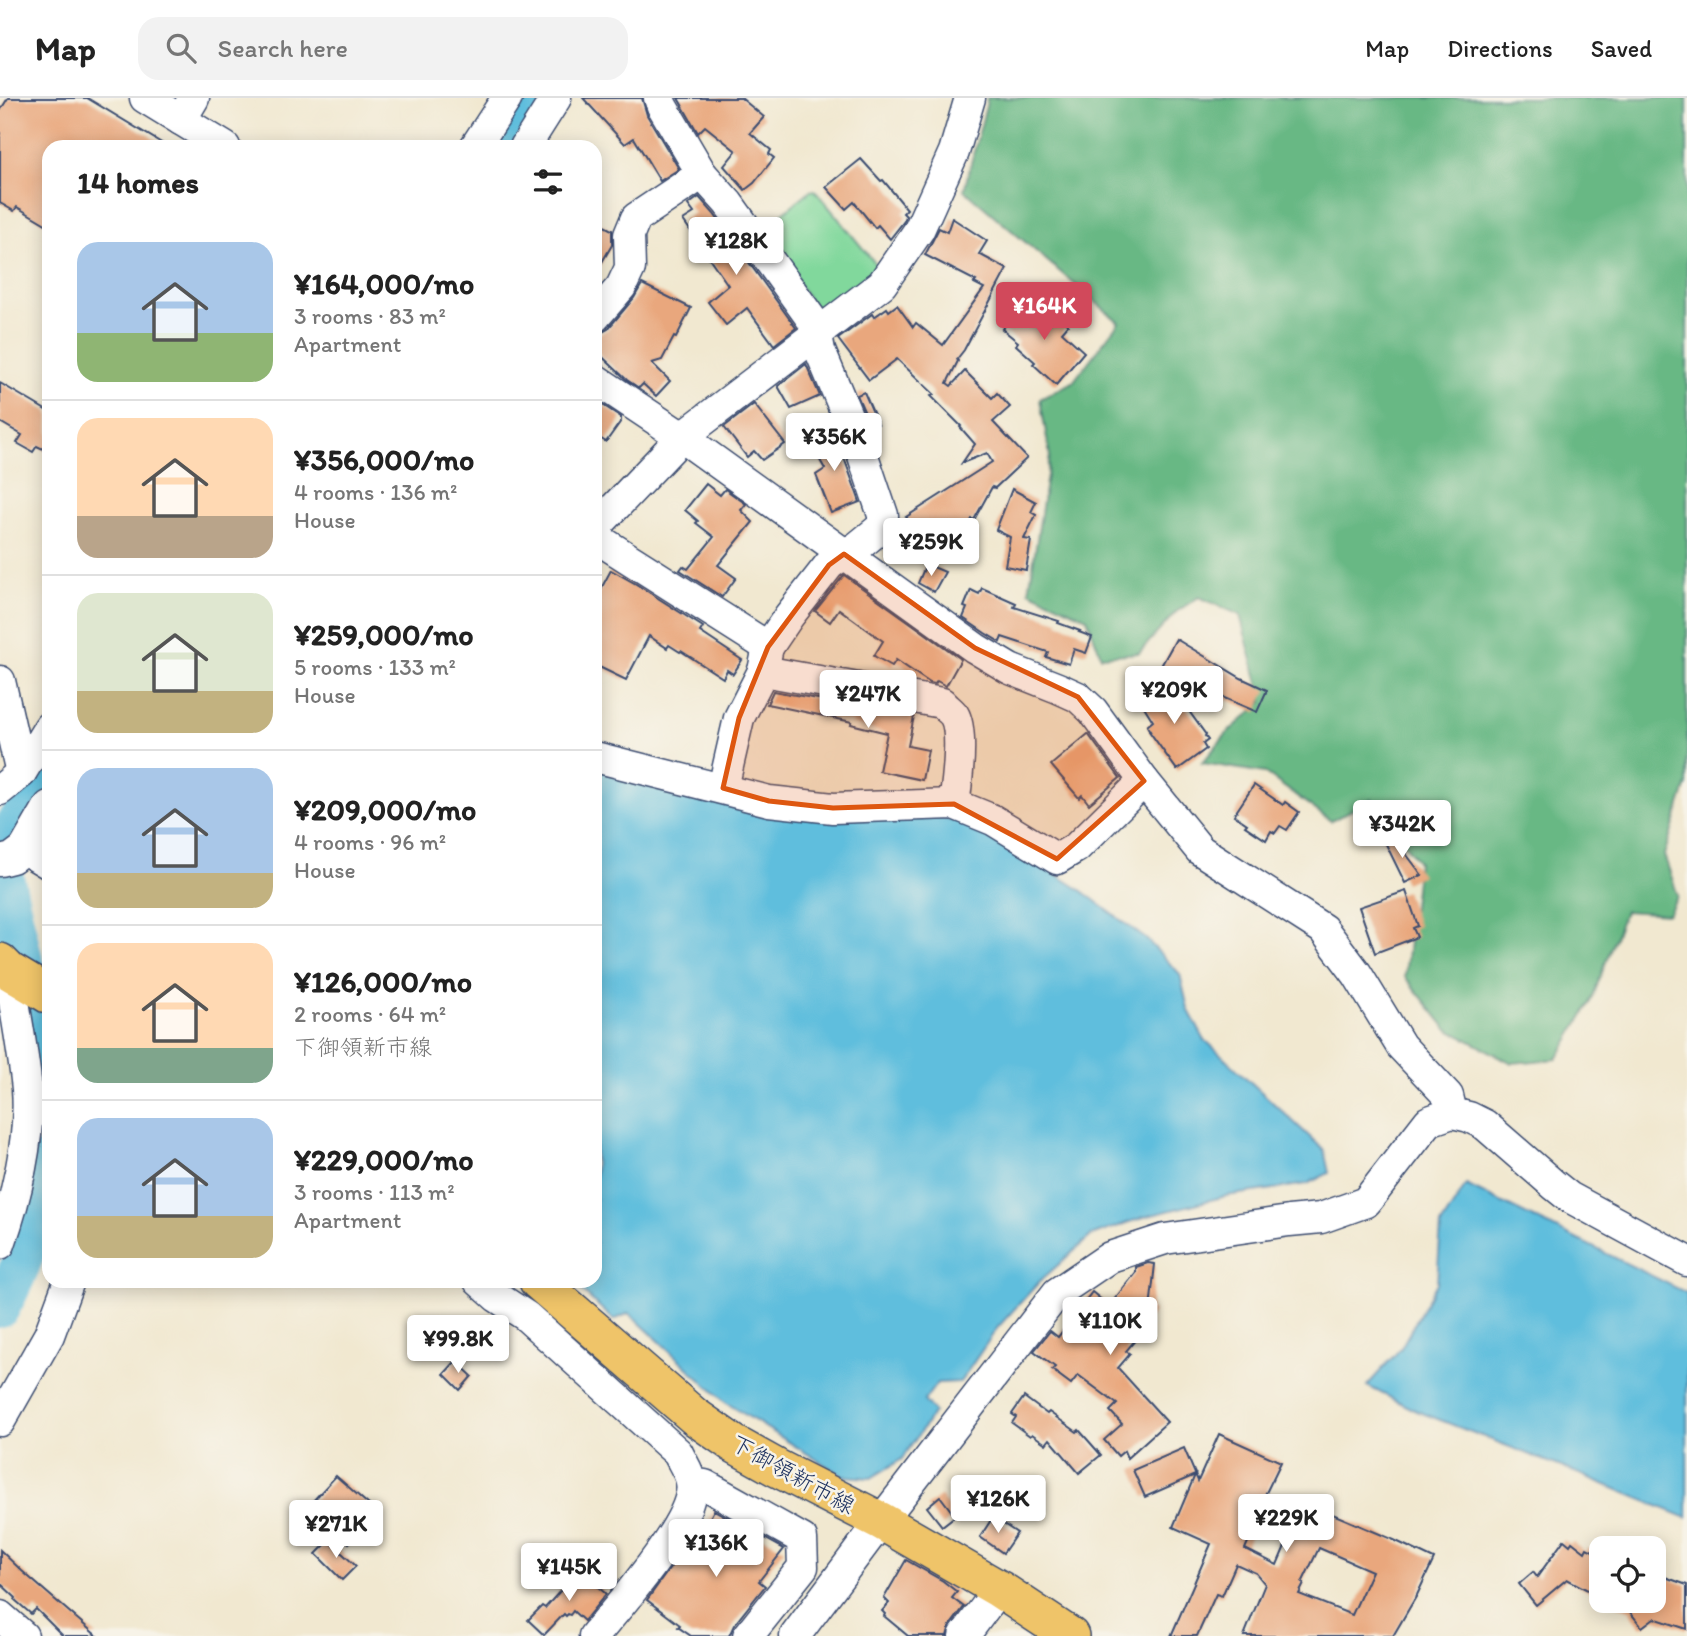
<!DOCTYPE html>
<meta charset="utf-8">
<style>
body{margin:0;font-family:Itim,"Klee One",sans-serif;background:#f2f2f2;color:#222;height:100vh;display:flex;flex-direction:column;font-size:26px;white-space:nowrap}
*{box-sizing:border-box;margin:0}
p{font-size:23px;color:#767676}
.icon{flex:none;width:38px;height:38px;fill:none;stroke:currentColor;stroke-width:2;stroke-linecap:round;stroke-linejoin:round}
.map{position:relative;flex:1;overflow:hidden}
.side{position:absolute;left:42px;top:42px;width:560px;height:1148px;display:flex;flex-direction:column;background:#fff;border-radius:21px;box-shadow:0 4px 18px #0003}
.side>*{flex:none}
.controls{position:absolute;left:1589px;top:1438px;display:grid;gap:14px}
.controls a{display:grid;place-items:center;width:77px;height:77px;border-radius:14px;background:#fff;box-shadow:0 4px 18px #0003;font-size:35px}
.price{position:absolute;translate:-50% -60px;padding:0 16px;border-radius:7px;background:#fff;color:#222;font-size:23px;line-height:46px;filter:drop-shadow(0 2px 4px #0008)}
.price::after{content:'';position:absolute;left:50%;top:42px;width:21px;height:16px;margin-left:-10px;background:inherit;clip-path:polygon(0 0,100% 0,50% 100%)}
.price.on{background:#d1495b;color:#fff}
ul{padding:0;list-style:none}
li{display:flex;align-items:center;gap:21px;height:175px;padding:0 35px}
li+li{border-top:2px solid #e0e0e0}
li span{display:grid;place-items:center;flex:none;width:196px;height:140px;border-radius:21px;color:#555}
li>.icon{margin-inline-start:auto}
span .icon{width:84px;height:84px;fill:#fffc;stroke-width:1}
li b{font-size:30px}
h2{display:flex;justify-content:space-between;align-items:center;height:84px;padding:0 35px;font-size:30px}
header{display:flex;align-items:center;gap:42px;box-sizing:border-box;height:98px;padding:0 35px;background:#fff;border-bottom:2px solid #e0e0e0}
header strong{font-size:33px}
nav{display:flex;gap:38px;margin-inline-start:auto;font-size:24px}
.search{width:490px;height:63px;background:#f2f2f2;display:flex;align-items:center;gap:18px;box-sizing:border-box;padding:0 24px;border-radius:21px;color:#767676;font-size:26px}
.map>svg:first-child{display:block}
.green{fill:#81d89c;stroke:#4e847d;stroke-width:2}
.forest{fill:#68b884;stroke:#427471;stroke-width:2}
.water{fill:#5fbedd;stroke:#3d769e;stroke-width:2}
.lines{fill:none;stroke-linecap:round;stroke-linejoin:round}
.river{stroke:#5fbedd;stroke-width:40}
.building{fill:#e9a77d;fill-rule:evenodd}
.minor-casing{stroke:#3b4b6f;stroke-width:33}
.major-casing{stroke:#3b4b6f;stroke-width:40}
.minor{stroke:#fff;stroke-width:30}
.major{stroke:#efc469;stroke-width:37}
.marked{fill:#de5710;fill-opacity:0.2;stroke:#de5710;stroke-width:5;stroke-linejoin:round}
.labels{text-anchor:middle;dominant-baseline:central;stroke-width:5;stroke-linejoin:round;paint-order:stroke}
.street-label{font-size:23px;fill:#1b2f5e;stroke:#f7f3e8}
</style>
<header>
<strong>Map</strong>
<div class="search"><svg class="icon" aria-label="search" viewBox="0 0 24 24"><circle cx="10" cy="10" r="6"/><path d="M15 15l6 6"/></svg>Search here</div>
<nav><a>Map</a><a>Directions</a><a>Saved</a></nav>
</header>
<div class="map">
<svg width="1687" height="1538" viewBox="0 0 1687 1538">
<rect width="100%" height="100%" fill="#f7f3e8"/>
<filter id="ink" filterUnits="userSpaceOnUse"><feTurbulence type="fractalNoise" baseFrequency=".0143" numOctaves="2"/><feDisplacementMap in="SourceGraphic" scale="14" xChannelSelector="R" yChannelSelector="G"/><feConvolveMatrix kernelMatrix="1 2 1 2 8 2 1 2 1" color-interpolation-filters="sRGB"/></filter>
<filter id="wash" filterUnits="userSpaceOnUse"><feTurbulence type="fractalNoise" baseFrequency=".00686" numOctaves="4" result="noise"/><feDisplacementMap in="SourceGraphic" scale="28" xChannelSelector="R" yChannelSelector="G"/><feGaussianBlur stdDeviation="1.57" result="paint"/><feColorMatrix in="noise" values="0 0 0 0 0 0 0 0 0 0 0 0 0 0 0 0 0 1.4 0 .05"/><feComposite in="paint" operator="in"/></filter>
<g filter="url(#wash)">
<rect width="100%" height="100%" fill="#f1e8d0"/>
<path class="green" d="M 815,92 L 879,170 L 829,211 L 814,209 L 762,132 L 810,93 Z"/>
<path class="forest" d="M 987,0 L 1687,0 L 1687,686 L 1664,757 L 1678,798 L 1668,816 L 1625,813 L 1590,906 L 1557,961 L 1512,965 L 1447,931 L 1405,879 L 1418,764 L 1372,701 L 1331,723 L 1265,675 L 1202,665 L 1228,634 L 1263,604 L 1240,517 L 1199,499 L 1176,514 L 1139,555 L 1101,558 L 1087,520 L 1029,493 L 1050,358 L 1040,301 L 1073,284 L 1119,224 L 964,92 L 986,8 Z"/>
<g class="water">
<path d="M 595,668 L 934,718 L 977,726 L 1082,793 L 1146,841 L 1180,876 L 1188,911 L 1204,941 L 1324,1052 L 1329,1075 L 1307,1086 L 1226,1098 L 1144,1119 L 1091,1138 L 1040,1183 L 998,1229 L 960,1284 L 937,1285 L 924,1303 L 934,1314 L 902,1361 L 871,1380 L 843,1378 L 725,1304 L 629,1215 L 614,1222 L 571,1183 L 595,1183 Z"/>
<path d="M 1466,1087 L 1687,1195 L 1687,1420 L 1577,1375 L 1417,1313 L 1367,1288 L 1401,1250 L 1437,1185 L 1441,1127 Z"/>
</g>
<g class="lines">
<g class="river">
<path d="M 505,49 L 535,0"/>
<path d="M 0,750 L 49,672"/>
<path d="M 0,761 L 49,975"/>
<path d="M 0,1210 C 25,1164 42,1114 49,1061"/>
</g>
</g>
<g id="blocks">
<g class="building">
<path d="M 8,0 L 87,0 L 168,49 L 49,49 L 49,128 L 17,109 L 14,113 L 0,105 L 0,13 Z"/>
<path d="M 583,0 L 642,0 L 647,17 L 679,71 L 660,83 L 634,40 L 625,46 Z"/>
<path d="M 678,0 L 741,0 L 764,19 L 750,35 L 771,52 L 769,56 L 774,60 L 754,85 L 745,92 L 724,68 L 736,53 L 705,28 L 698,35 Z"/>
<path d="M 861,61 L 881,83 L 883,82 L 907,111 L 903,115 L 906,118 L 904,123 L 890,141 L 878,127 L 875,130 L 854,104 L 846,111 L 826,89 Z"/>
<path d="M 699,99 L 714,116 L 796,230 L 774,247 L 747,210 L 726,227 L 708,204 L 728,187 L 683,122 L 694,115 L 688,107 Z"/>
<path d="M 952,120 L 987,143 L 979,156 L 1007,171 L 964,252 L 957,261 L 958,263 L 947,285 L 951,288 L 965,273 L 992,300 L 997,295 L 1010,309 L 993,324 L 1027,360 L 995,390 L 992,389 L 974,422 L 972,421 L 953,460 L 928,456 L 931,450 L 906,419 L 992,364 L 987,355 L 962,365 L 975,346 L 960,329 L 961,328 L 931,298 L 934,296 L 897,261 L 869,282 L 838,241 L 872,216 L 874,219 L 887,210 L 889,213 L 897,207 L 913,229 L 916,225 L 943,247 L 984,190 L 974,185 L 976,183 L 925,157 L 939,130 L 947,134 Z"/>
<path d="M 595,123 L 612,132 L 612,147 L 595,176 Z"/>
<path d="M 642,186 L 691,210 L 676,240 L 674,239 L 662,262 L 652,265 L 670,283 L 656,298 L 643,286 L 639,290 L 627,282 L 595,252 L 595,238 L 608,231 L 612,226 L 634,200 Z"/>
<path d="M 1023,207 L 1037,219 L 1046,208 L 1068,227 L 1062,234 L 1084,254 L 1056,287 L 1033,266 L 1035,264 L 1016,247 L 1018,244 L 1002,231 Z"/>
<path d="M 806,266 L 820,298 L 791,311 L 778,288 Z"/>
<path d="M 0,285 L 49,314 L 49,354 L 37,348 L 33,354 L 17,345 L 22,337 L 0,324 Z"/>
<path d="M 864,294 L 878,326 L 871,329 L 857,297 Z"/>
<path d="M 595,302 L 621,319 L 621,323 L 606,344 L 595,337 Z"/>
<path d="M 754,306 L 785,346 L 762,362 L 754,353 L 747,359 L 724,329 Z"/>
<path d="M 834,332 L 860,404 L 831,415 L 816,377 L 825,371 L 809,343 Z"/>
<path d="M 706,386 L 720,397 L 725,391 L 746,406 L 741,412 L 753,424 L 718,467 L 736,480 L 722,499 L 680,472 L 683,468 L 688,471 L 714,439 L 696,425 L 698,423 L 685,412 Z"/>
<path d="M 1012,391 L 1036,404 L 1031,414 L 1036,417 L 1024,441 L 1031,442 L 1026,472 L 1005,468 L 1010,439 L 996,432 Z"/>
<path d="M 926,466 L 945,474 L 934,494 L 918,485 Z"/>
<path d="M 611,472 L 636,486 L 703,529 L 700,534 L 742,562 L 733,576 L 727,572 L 723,580 L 681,553 L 680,554 L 669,547 L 667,550 L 649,538 L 626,582 L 595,567 L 595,502 Z"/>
<path d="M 844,477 L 961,561 L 946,588 L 937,583 L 935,586 L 930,585 L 896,562 L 892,568 L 874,558 L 883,543 L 839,511 L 830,524 L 815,513 Z"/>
<path d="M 982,490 L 1016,505 L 1014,509 L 1059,523 L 1058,525 L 1080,533 L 1079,534 L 1092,539 L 1086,555 L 1074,551 L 1069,566 L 1046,559 L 1048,554 L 1002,539 L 1000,544 L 985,535 L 963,520 L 967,510 L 964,509 L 971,492 L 979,496 Z"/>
<path d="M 1176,541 L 1241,580 L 1267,592 L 1257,614 L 1222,599 L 1219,604 L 1161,568 Z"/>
<path d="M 1168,584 L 1206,637 L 1205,638 L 1208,642 L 1203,646 L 1206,651 L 1177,672 L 1149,633 L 1150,633 L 1147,628 L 1153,623 L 1140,602 Z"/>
<path d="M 773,593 L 914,618 L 908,648 L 928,652 L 922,682 L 879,673 L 887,635 L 851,626 L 852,624 L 767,606 Z"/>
<path d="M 1088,636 L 1120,680 L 1089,706 L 1082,697 L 1079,700 L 1051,667 Z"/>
<path d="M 1254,687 L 1283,707 L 1285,704 L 1299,714 L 1287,732 L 1280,728 L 1275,735 L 1271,733 L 1266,742 L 1245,728 L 1247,726 L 1234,717 Z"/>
<path d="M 1391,736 L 1422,777 L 1405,785 L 1383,740 Z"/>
<path d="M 1406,793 L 1418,828 L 1413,830 L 1417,839 L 1375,855 L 1359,809 Z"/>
<path d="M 1148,1165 L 1155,1166 L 1150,1211 L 1154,1214 L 1139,1232 L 1142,1234 L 1126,1253 L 1130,1256 L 1118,1270 L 1167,1324 L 1127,1360 L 1124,1353 L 1118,1358 L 1104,1342 L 1122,1326 L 1110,1313 L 1117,1306 L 1078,1277 L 1071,1286 L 1052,1272 L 1055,1269 L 1034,1253 L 1050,1233 L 1058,1239 L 1092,1194 L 1109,1208 L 1136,1174 L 1136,1169 Z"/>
<path d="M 456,1263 L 472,1278 L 460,1292 L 444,1276 Z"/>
<path d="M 1024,1299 L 1047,1316 L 1049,1314 L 1077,1334 L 1079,1332 L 1101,1357 L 1079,1375 L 1050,1341 L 1046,1346 L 1032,1336 L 1030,1338 L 1012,1325 L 1016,1319 L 1012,1316 Z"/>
<path d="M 1219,1336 L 1281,1364 L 1264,1399 L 1267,1400 L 1245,1451 L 1277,1467 L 1288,1441 L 1292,1443 L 1312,1400 L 1332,1409 L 1330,1415 L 1394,1442 L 1434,1461 L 1417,1497 L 1393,1538 L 1244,1538 L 1265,1486 L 1256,1475 L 1236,1466 L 1222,1498 L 1216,1496 L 1197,1538 L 1171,1538 L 1211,1446 L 1173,1429 L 1195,1377 L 1145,1399 L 1133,1372 L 1184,1350 L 1198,1383 ZM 1319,1450 L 1372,1473 L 1352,1517 L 1299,1496 L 1304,1486 L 1302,1485 Z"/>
<path d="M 336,1378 L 377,1414 L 349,1445 L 327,1425 L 331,1421 L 312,1404 Z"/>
<path d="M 940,1398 L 955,1418 L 942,1428 L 927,1409 Z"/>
<path d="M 714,1412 L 784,1451 L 759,1483 L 765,1488 L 734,1527 L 729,1538 L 691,1538 L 678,1529 L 680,1527 L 647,1502 L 678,1459 L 685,1464 L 710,1431 L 705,1429 Z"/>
<path d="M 993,1419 L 1017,1435 L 1003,1455 L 980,1439 Z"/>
<path d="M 1564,1442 L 1570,1447 L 1572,1444 L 1585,1454 L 1587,1450 L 1601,1457 L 1601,1499 L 1567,1481 L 1536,1507 L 1519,1486 L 1533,1474 L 1537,1479 Z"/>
<path d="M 329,1443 L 356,1468 L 342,1482 L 316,1456 Z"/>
<path d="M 0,1452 L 22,1473 L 97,1538 L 63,1538 L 36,1511 L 31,1516 L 15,1502 L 16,1500 L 0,1485 Z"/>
<path d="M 906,1462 L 943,1483 L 957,1494 L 952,1500 L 964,1509 L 950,1528 L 947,1538 L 908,1538 L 884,1518 L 885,1516 L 882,1513 L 889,1505 L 884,1500 Z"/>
<path d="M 579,1472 L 606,1496 L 584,1523 L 573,1513 L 570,1517 L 568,1516 L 566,1518 L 564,1516 L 544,1537 L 528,1522 L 542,1508 L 545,1510 Z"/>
<path d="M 1654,1475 L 1687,1487 L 1687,1531 L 1654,1520 L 1642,1529 L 1630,1514 L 1632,1512 L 1614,1506 L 1615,1503 L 1654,1503 Z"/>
</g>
</g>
</g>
<g filter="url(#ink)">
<use href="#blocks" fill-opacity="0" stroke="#3b4b6f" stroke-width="2"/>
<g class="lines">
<defs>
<g id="minor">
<path d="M 145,0 L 225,49"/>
<path d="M 659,0 L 662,8 L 702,76 L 728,105 L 815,226 L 820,253 L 859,346 L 883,417 L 883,428 L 856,450 L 844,456 L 829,467 L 789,518 L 768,549"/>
<path d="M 181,22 L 194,0"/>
<path d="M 475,49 L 507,0"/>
<path d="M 525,49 L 556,0"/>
<path d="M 595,219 L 621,189 L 630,170 L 629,137 L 636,120 L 702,76"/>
<path d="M 595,281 L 682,339 L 975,550 L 1010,571 L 1058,590 L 1078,599 L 1093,613 L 1144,683 L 1200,752 L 1323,831 L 1357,876 L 1401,948 L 1448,998 L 1452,1015"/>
<path d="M 595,430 L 682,339 L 882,186 L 919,132 L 954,54 L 970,0"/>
<path d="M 595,439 L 768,549 L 763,573 L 739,620 L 723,690"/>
<path d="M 763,573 L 942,605 C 945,609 951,613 954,617 C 964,633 957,686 954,706"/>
<path d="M 0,583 L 21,675"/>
<path d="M 595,659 L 769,703 L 833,710 L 954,706 L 993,722 L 1057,761 L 1077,749 L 1144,683"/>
<path d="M 0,692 L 21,675 L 49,629"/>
<path d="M 24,751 L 49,766"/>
<path d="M 0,763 L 12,760 L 24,751 L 49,708"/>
<path d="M 0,1146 C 16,1101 31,1039 27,991 C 23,952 15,912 9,873"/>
<path d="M 479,1183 L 497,1199 L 526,1218 L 678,1355 C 682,1364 690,1375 691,1384 C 698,1420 618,1509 594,1538"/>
<path d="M 0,1323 L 49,1237 L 69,1183"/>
<path d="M 692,1385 L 705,1387 L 802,1441 L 803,1469 L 748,1538"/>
<path d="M 0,1518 L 23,1538"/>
<path d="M 795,1538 L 881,1423 L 1057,1195 L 1110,1159 L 1165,1141 L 1289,1123 L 1321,1120 L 1366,1104 L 1429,1023 L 1452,1015 L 1469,1019 L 1485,1027 L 1554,1087 L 1569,1099 L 1687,1163"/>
<path d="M 964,1538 L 999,1491"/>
</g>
<g id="major">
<path d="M 0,864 L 9,873 L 49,897"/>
<path d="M 538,1183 L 694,1318 L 734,1346 L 777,1370 L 881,1423 L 999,1491 L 1070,1538"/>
</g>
</defs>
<use href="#minor" class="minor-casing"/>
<use href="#major" class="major-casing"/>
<use href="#minor" class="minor"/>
<use href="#major" class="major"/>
</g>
</g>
<path class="marked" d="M 844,456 L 975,550 L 1078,599 L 1144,683 L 1057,761 L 954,706 L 833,710 L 769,703 L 723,690 L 739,620 L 768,549 L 829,467 Z"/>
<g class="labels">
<g class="street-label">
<text transform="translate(793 1376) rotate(29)">下御領新市線</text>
</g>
</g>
</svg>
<div class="controls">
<a><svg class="icon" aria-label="locate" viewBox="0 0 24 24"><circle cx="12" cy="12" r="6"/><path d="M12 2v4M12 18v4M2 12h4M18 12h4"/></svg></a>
</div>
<b class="price" style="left:736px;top:179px">¥128K</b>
<b class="price on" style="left:1044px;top:244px">¥164K</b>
<b class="price" style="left:834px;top:375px">¥356K</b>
<b class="price" style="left:931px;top:480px">¥259K</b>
<b class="price" style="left:1174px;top:628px">¥209K</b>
<b class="price" style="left:868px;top:632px">¥247K</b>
<b class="price" style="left:1402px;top:762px">¥342K</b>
<b class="price" style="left:1110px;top:1259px">¥110K</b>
<b class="price" style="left:458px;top:1277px">¥99.8K</b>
<b class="price" style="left:998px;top:1437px">¥126K</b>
<b class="price" style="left:1286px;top:1456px">¥229K</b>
<b class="price" style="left:336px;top:1462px">¥271K</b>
<b class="price" style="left:716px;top:1481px">¥136K</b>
<b class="price" style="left:569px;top:1505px">¥145K</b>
<section class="side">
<h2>14 homes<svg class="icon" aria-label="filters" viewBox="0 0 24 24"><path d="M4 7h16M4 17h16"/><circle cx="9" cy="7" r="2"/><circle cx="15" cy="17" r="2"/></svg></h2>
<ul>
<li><span style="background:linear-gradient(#a9c7e8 65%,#8fb573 0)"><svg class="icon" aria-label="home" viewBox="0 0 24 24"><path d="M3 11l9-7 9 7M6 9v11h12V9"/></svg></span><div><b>¥164,000/mo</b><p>3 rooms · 83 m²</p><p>Apartment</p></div></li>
<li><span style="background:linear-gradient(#ffd9b3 70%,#b9a48a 0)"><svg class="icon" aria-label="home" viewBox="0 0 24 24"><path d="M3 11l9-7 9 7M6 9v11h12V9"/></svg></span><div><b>¥356,000/mo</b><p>4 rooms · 136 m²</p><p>House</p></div></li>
<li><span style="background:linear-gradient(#dfe7d0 70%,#c2b280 0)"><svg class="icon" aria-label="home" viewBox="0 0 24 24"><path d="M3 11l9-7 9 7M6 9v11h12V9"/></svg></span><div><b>¥259,000/mo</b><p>5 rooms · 133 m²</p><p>House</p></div></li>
<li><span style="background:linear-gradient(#a9c7e8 75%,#c2b280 0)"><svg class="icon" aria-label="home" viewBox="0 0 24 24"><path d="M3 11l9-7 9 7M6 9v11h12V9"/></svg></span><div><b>¥209,000/mo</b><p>4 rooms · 96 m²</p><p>House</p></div></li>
<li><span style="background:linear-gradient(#ffd9b3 75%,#7fa58c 0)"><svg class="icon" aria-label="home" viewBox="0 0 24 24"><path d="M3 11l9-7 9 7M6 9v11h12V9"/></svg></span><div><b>¥126,000/mo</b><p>2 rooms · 64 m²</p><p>下御領新市線</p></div></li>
<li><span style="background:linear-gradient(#a9c7e8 70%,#c2b280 0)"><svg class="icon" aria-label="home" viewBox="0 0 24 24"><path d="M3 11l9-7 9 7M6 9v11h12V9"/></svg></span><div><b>¥229,000/mo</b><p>3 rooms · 113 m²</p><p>Apartment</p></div></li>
</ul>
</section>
</div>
